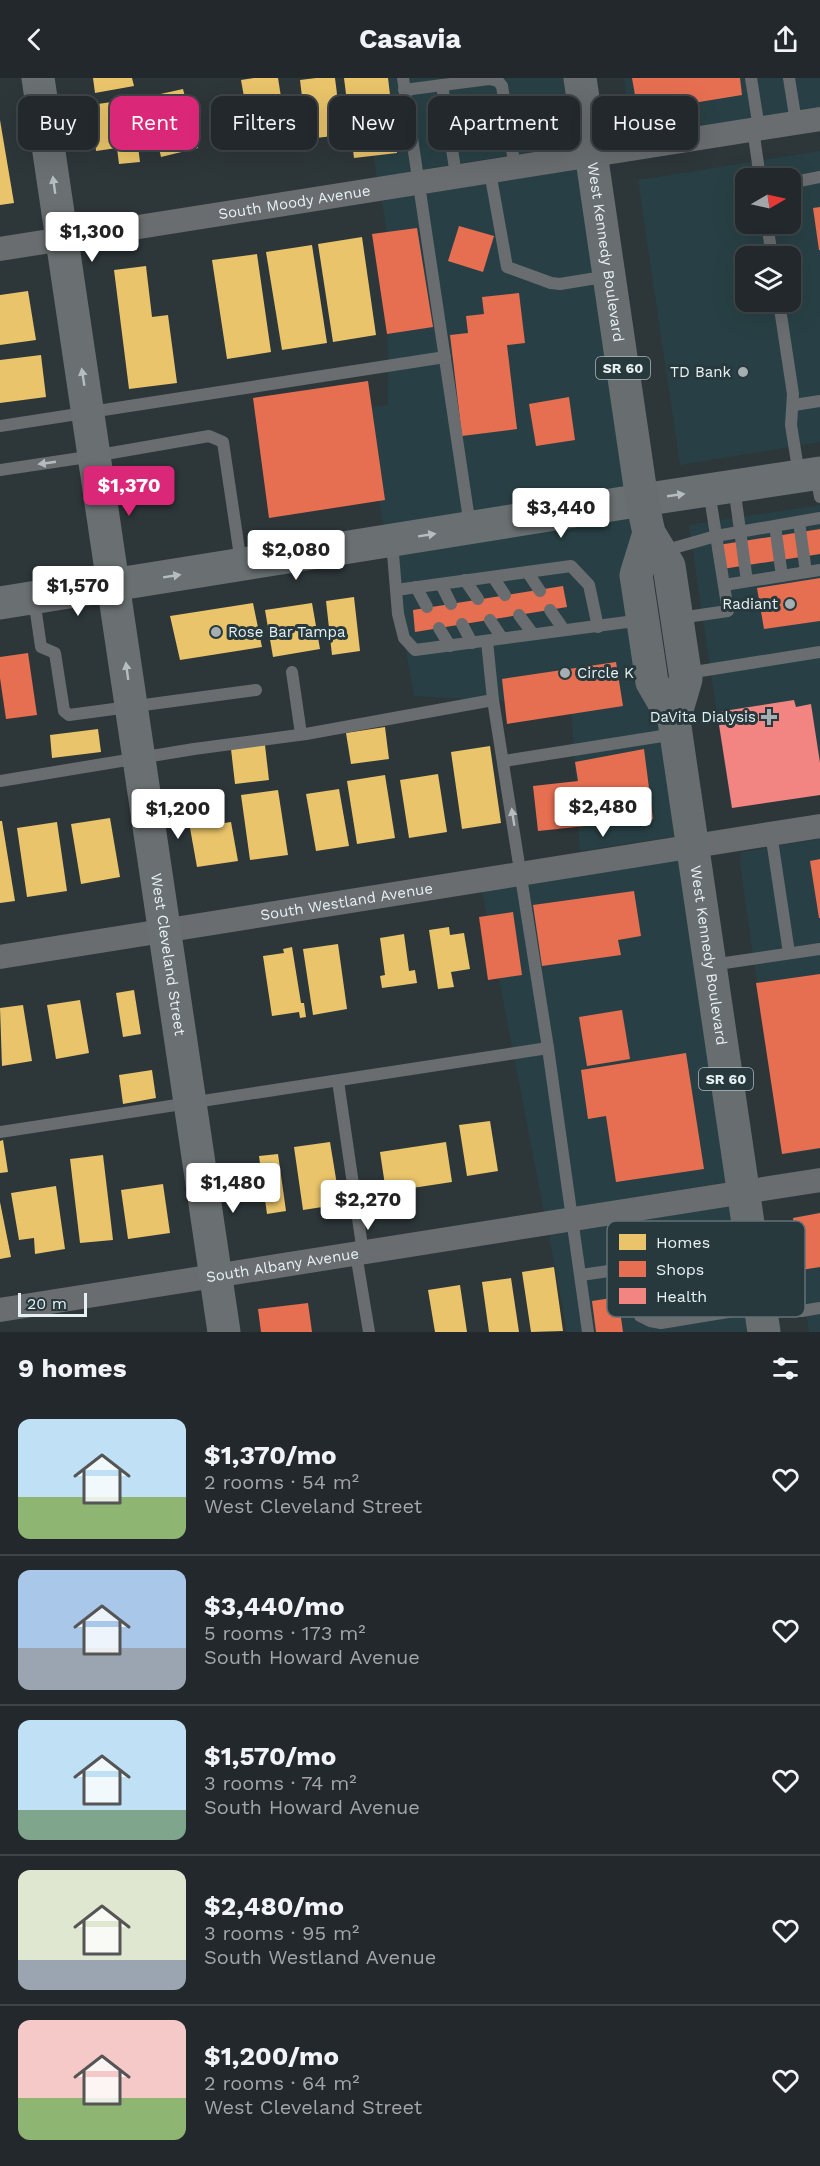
<!DOCTYPE html>
<meta charset="utf-8">
<style>
body{margin:0;font-family:"Work Sans",sans-serif;background:#2e3437;color:#f1f3f6;height:100vh;display:flex;flex-direction:column;font-size:22px;white-space:nowrap}
*{box-sizing:border-box;margin:0}
p{font-size:20px;color:#a2a6a9}
.icon{flex:none;width:33px;height:33px;fill:none;stroke:currentColor;stroke-width:2;stroke-linecap:round;stroke-linejoin:round}
.map{position:relative;height:1254px;overflow:hidden}
.panel{display:flex;flex-direction:column;background:#22282b;flex:1}
.panel>*{flex:none}
.banner{position:absolute;left:18px;top:18px;width:784px;height:54px;display:flex;gap:12px}
.needle{width:39px;rotate:81deg}
.buttons{position:absolute;left:735px;top:90px;display:grid;gap:12px}
.buttons a{display:grid;place-items:center;width:66px;height:66px;border-radius:12px;background:#22282b;box-shadow:0 6px 24px #0002,0 0 0 2px #3f4447;font-size:30px}
.scale{position:absolute;left:18px;bottom:15px;width:69px;box-sizing:border-box;padding-left:6px;border:3px solid #e6f0f3;border-top:0;font-size:16px;line-height:21px;white-space:nowrap;color:#e6f0f3;-webkit-text-stroke:4px #28393e;paint-order:stroke}
.price{position:absolute;translate:-50% -51px;padding:0 14px;border-radius:6px;background:#fff;color:#222;font-size:20px;line-height:39px;filter:drop-shadow(0 2px 3px #0008)}
.price::after{content:'';position:absolute;left:50%;top:36px;width:18px;height:14px;margin-left:-9px;background:inherit;clip-path:polygon(0 0,100% 0,50% 100%)}
.price.on{background:#db2777;color:#fff}
ul{padding:0;list-style:none}
li{display:flex;align-items:center;gap:18px;height:150px;padding:0 18px}
li+li{border-top:2px solid #3f4447}
li span{display:grid;place-items:center;flex:none;width:168px;height:120px;border-radius:12px;color:#555}
li>.icon{margin-inline-start:auto}
span .icon{width:72px;height:72px;fill:#fffc;stroke-width:1}
li b{font-size:26px}
h2{display:flex;justify-content:space-between;align-items:center;height:72px;padding:0 18px;font-size:26px}
.pill{padding:0 21px;border-radius:12px;background:#22282b;box-shadow:0 6px 24px #0002,0 0 0 2px #3f4447;font-size:21px;line-height:54px}
.pill.on{background:#db2777;color:#fff}
header{display:flex;justify-content:space-between;align-items:center;height:78px;padding:0 18px;background:#22282b;font-size:27px;font-weight:700}
.map>svg:first-child{display:block}
.built{fill:#284045;fill-rule:evenodd}
.homes{fill:#e9c46a}
.shops{fill:#e76f51}
.health{fill:#f28482}
.lines{fill:none;stroke-linecap:round;stroke-linejoin:round}
.service{stroke:#696d6f;stroke-width:12}
.minor{stroke:#696d6f;stroke-width:24}
.secondary{stroke:#6a7072;stroke-width:33}
.primary{stroke:#686d70;stroke-width:33}
.oneway{fill:#b4bdbf}
.oneway2{fill:#b4bcbe}
.poi-dot{fill:#a5afb2;stroke:#28393e;stroke-width:2}
.labels{text-anchor:middle;dominant-baseline:central;stroke-width:6;stroke-linejoin:round;paint-order:stroke}
.shield{fill:#28393e;stroke:#adb9bd;stroke-width:1.5}
.shield-label{font-size:14px;font-weight:bold;fill:#e6f0f3}
.street-label{font-size:15px;fill:#e6f0f3;stroke:#28393e}
.poi-label{font-size:15px;fill:#e6f0f3;stroke:#28393e;text-anchor:end}
.key{fill:#28393e;stroke:#617074;stroke-width:1.5}
.key-label{font-size:16px;fill:#e6f0f3}
</style>
<header><svg class="icon" aria-label="back" viewBox="0 0 24 24"><path d="M15 5l-7 7 7 7"/></svg>Casavia<svg class="icon" aria-label="share" viewBox="0 0 24 24"><path d="M12 15V3M7 8l5-5 5 5M5 13v7h14v-7"/></svg></header>
<div class="map">
<svg width="820" height="1254" viewBox="0 0 820 1254">
<rect width="100%" height="100%" fill="#2d3639"/>
<g class="built">
<path d="M 361,0 L 566,0 L 577,68 L 454,86 L 377,100 Z"/>
<path d="M 624,0 L 820,0 L 820,33 L 643,55 L 631,53 Z"/>
<path d="M 820,73 L 820,364 L 680,387 L 638,102 ZM 746,100 L 790,100 L 790,146 L 746,146 ZM 746,178 L 790,178 L 790,224 L 746,224 Z"/>
<path d="M 580,91 L 628,412 L 384,452 L 363,330 L 388,327 L 387,156 L 382,123 L 458,109 Z"/>
<path d="M 820,427 L 820,717 L 731,730 L 689,447 Z"/>
<path d="M 632,436 L 634,448 L 631,450 L 635,457 L 661,644 L 659,652 L 662,653 L 677,758 L 580,773 L 571,627 L 414,618 L 389,475 Z"/>
<path d="M 820,761 L 820,1071 L 782,1077 L 740,786 L 741,774 Z"/>
<path d="M 681,781 L 728,1104 L 544,1134 L 482,813 Z"/>
<path d="M 731,1128 L 750,1254 L 567,1254 L 549,1157 Z"/>
<path d="M 820,1134 L 820,1254 L 809,1254 L 792,1139 Z"/>
</g>
<g class="homes">
<path d="M 93,0 L 132,0 L 134,8 L 95,15 Z"/>
<path d="M 254,0 L 278,0 L 288,64 L 253,70 L 241,2 Z"/>
<path d="M 316,0 L 335,0 L 342,57 L 307,61 L 300,2 Z"/>
<path d="M 344,0 L 388,0 L 397,75 L 354,80 Z"/>
<path d="M 183,11 L 198,70 L 161,79 L 147,19 Z"/>
<path d="M 132,21 L 140,84 L 119,86 L 117,70 L 96,73 L 91,27 Z"/>
<path d="M 0,42 L 14,125 L 0,127 Z"/>
<path d="M 362,159 L 376,257 L 333,264 L 318,166 Z"/>
<path d="M 312,167 L 327,265 L 282,272 L 266,174 Z"/>
<path d="M 257,176 L 271,274 L 227,281 L 212,182 Z"/>
<path d="M 146,188 L 152,239 L 168,237 L 177,305 L 129,311 L 114,192 Z"/>
<path d="M 28,213 L 36,262 L 0,267 L 0,217 Z"/>
<path d="M 41,277 L 46,319 L 0,325 L 0,282 Z"/>
<path d="M 354,519 L 360,573 L 332,577 L 326,523 Z"/>
<path d="M 253,525 L 262,569 L 180,582 L 170,538 Z"/>
<path d="M 312,525 L 320,571 L 273,579 L 265,532 Z"/>
<path d="M 385,649 L 389,681 L 351,686 L 346,655 Z"/>
<path d="M 98,651 L 101,674 L 52,680 L 50,657 Z"/>
<path d="M 265,667 L 269,702 L 235,706 L 231,671 Z"/>
<path d="M 490,668 L 501,745 L 462,751 L 451,674 Z"/>
<path d="M 438,696 L 447,754 L 409,760 L 400,702 Z"/>
<path d="M 385,697 L 395,760 L 357,766 L 347,703 Z"/>
<path d="M 339,711 L 349,768 L 316,773 L 306,716 Z"/>
<path d="M 278,712 L 288,777 L 250,782 L 241,717 Z"/>
<path d="M 110,740 L 120,799 L 81,806 L 71,746 Z"/>
<path d="M 0,743 L 2,743 L 15,823 L 0,825 Z"/>
<path d="M 57,744 L 67,813 L 27,819 L 17,750 Z"/>
<path d="M 231,744 L 238,783 L 197,789 L 190,750 Z"/>
<path d="M 449,849 L 450,857 L 464,855 L 470,891 L 451,894 L 454,909 L 438,911 L 429,852 Z"/>
<path d="M 404,856 L 409,893 L 415,892 L 417,905 L 382,910 L 380,898 L 385,897 L 380,860 Z"/>
<path d="M 338,866 L 347,931 L 313,937 L 303,871 Z"/>
<path d="M 292,869 L 301,925 L 304,925 L 306,939 L 300,940 L 299,934 L 272,938 L 263,878 L 284,875 L 283,871 Z"/>
<path d="M 134,912 L 141,956 L 123,959 L 116,915 Z"/>
<path d="M 80,922 L 89,975 L 56,981 L 47,927 Z"/>
<path d="M 23,927 L 32,983 L 2,988 L 0,930 Z"/>
<path d="M 152,992 L 156,1020 L 123,1026 L 119,997 Z"/>
<path d="M 490,1043 L 498,1093 L 467,1098 L 459,1047 Z"/>
<path d="M 3,1062 L 8,1094 L 0,1095 L 0,1063 Z"/>
<path d="M 330,1064 L 339,1119 L 328,1120 L 329,1128 L 303,1132 L 294,1069 Z"/>
<path d="M 446,1064 L 452,1104 L 386,1114 L 380,1074 Z"/>
<path d="M 278,1076 L 286,1133 L 267,1136 L 259,1078 Z"/>
<path d="M 103,1077 L 113,1162 L 80,1165 L 70,1081 Z"/>
<path d="M 163,1106 L 170,1155 L 128,1161 L 121,1112 Z"/>
<path d="M 56,1108 L 65,1171 L 35,1176 L 34,1160 L 19,1162 L 11,1115 Z"/>
<path d="M 0,1124 L 11,1179 L 0,1181 Z"/>
<path d="M 554,1189 L 563,1253 L 531,1254 L 522,1194 Z"/>
<path d="M 511,1200 L 519,1254 L 489,1254 L 482,1204 Z"/>
<path d="M 460,1207 L 467,1254 L 435,1254 L 428,1212 Z"/>
</g>
<g class="shops">
<path d="M 632,0 L 740,0 L 742,17 L 638,34 Z"/>
<path d="M 820,129 L 820,172 L 819,172 L 813,130 Z"/>
<path d="M 459,148 L 494,158 L 483,194 L 448,183 Z"/>
<path d="M 417,150 L 433,249 L 387,256 L 372,156 Z"/>
<path d="M 519,215 L 525,265 L 507,267 L 517,351 L 462,358 L 450,257 L 468,255 L 466,238 L 484,236 L 482,219 Z"/>
<path d="M 368,303 L 385,422 L 269,440 L 253,320 Z"/>
<path d="M 569,319 L 575,362 L 536,368 L 529,326 Z"/>
<path d="M 820,451 L 820,476 L 716,492 L 712,468 Z"/>
<path d="M 820,500 L 820,543 L 764,551 L 757,510 Z"/>
<path d="M 563,508 L 567,529 L 415,554 L 413,532 Z"/>
<path d="M 28,575 L 37,637 L 6,641 L 0,600 L 0,579 Z"/>
<path d="M 616,584 L 623,628 L 507,646 L 502,601 Z"/>
<path d="M 644,671 L 653,741 L 538,753 L 533,708 L 578,703 L 575,684 Z"/>
<path d="M 820,781 L 820,840 L 819,840 L 810,783 Z"/>
<path d="M 634,813 L 641,858 L 618,862 L 621,877 L 542,888 L 533,827 Z"/>
<path d="M 513,834 L 522,897 L 488,902 L 479,839 Z"/>
<path d="M 820,896 L 820,1070 L 782,1076 L 756,905 Z"/>
<path d="M 622,932 L 630,981 L 587,988 L 579,939 Z"/>
<path d="M 686,975 L 704,1091 L 616,1104 L 606,1038 L 588,1041 L 581,992 Z"/>
<path d="M 820,1135 L 820,1189 L 801,1192 L 793,1140 Z"/>
<path d="M 618,1219 L 623,1254 L 596,1254 L 592,1223 Z"/>
<path d="M 308,1225 L 312,1254 L 261,1254 L 258,1231 Z"/>
</g>
<path class="health" d="M 794,622 L 796,629 L 811,626 L 820,685 L 820,717 L 732,730 L 717,634 Z"/>
<g class="lines">
<g class="service">
<path d="M 403,0 L 470,448"/>
<path d="M 751,0 L 759,50"/>
<path d="M 789,0 L 796,44"/>
<path d="M 442,7 L 456,97"/>
<path d="M 404,12 L 489,1 L 498,3 L 502,8 L 515,90"/>
<path d="M 753,51 L 760,100"/>
<path d="M 490,94 L 507,189 L 551,205 L 560,206 L 609,198"/>
<path d="M 790,105 L 820,99"/>
<path d="M 767,146 L 772,178"/>
<path d="M 779,224 L 793,316 L 791,347 L 799,397"/>
<path d="M 794,327 L 820,323"/>
<path d="M 0,348 L 445,279"/>
<path d="M 0,392 L 94,378 L 209,358 L 223,364 L 241,485"/>
<path d="M 816,397 L 820,419"/>
<path d="M 734,409 L 747,503"/>
<path d="M 799,444 L 806,494"/>
<path d="M 775,448 L 782,498"/>
<path d="M 392,464 L 398,536 L 404,560 L 415,572 L 642,542"/>
<path d="M 663,473 L 716,458 L 820,440"/>
<path d="M 528,495 L 540,513"/>
<path d="M 493,499 L 505,517"/>
<path d="M 465,502 L 478,521"/>
<path d="M 441,506 L 451,526"/>
<path d="M 724,507 L 820,492"/>
<path d="M 416,509 L 427,529"/>
<path d="M 396,512 L 571,488 L 589,507 L 598,549"/>
<path d="M 34,521 L 41,569 L 55,575 L 64,633 L 69,637 L 256,612"/>
<path d="M 550,532 L 564,552"/>
<path d="M 519,537 L 533,556"/>
<path d="M 679,540 L 728,533 L 709,413"/>
<path d="M 490,542 L 502,560"/>
<path d="M 462,546 L 472,565"/>
<path d="M 439,550 L 450,568"/>
<path d="M 487,563 L 493,622 L 548,970 L 588,1254"/>
<path d="M 292,594 L 301,656"/>
<path d="M 688,595 L 820,574"/>
<path d="M 504,683 L 675,656"/>
<path d="M 0,703 L 194,671 L 306,656 L 493,622"/>
<path d="M 771,755 L 789,875"/>
<path d="M 711,887 L 820,871"/>
<path d="M 338,1003 L 363,1175"/>
<path d="M 0,1054 L 548,970"/>
<path d="M 356,1176 L 369,1254"/>
<path d="M 581,1197 L 630,1190 L 640,1238 L 650,1243 L 661,1245 L 734,1233 L 802,1233 L 820,1230"/>
</g>
<g class="minor">
<path id="s1" d="M 0,171 L 820,41"/>
<path id="s2" d="M 0,879 L 820,748"/>
<path id="s3" d="M 0,1232 L 820,1102"/>
</g>
<g class="secondary">
<path id="s4" d="M 38,0 L 224,1254"/>
<path d="M 0,525 L 642,422 L 820,395"/>
</g>
<g class="primary">
<path id="s5" d="M 580,0 L 642,422 L 649,455 L 669,488 L 686,601 L 674,642"/>
<path id="s6" d="M 649,455 L 636,497 L 652,604 L 674,642 L 764,1254"/>
</g>
</g>
<defs><path id="oneway-solid" d="M-6-.8H1V-3.2L6.5 0L1 3.2V.8H-6Z" transform="scale(1.5)"/></defs>
<g class="oneway">
<use href="#oneway-solid" transform="translate(54 107) rotate(-98)"/>
<use href="#oneway-solid" transform="translate(83 299) rotate(-99)"/>
<use href="#oneway-solid" transform="translate(676 417) rotate(-8)"/>
<use href="#oneway-solid" transform="translate(427 457) rotate(-9)"/>
<use href="#oneway-solid" transform="translate(172 498) rotate(-9)"/>
<use href="#oneway-solid" transform="translate(127 593) rotate(-98)"/>
</g>
<g class="oneway2">
<use href="#oneway-solid" transform="translate(47 385) rotate(172)"/>
<use href="#oneway-solid" transform="translate(513 739) rotate(-99)"/>
</g>
<g class="poi-dot">
<circle cx="743" cy="294" r="6"/>
<circle cx="790" cy="526" r="6"/>
<circle cx="216" cy="554" r="6"/>
<circle cx="565" cy="595" r="6"/>
<path d="M766 630h6v6h6v6h-6v6h-6v-6h-6v-6h6z"/>
</g>
<g class="labels">
<g class="shield">
<rect x="596" y="279" width="54" height="22" rx="4.5"/>
<rect x="699" y="990" width="54" height="22" rx="4.5"/>
</g>
<g class="shield-label">
<text x="623" y="290">SR 60</text>
<text x="726" y="1001">SR 60</text>
</g>
<g class="street-label">
<text stroke="none"><textPath href="#s1" startOffset="298">South Moody Avenue</textPath></text>
<text stroke="none"><textPath href="#s5" startOffset="176">West Kennedy Boulevard</textPath></text>
<text stroke="none"><textPath href="#s2" startOffset="351">South Westland Avenue</textPath></text>
<text stroke="none"><textPath href="#s4" startOffset="886">West Cleveland Street</textPath></text>
<text stroke="none"><textPath href="#s6" startOffset="434">West Kennedy Boulevard</textPath></text>
<text stroke="none"><textPath href="#s3" startOffset="286">South Albany Avenue</textPath></text>
</g>
<g class="poi-label">
<text x="731" y="294">TD Bank</text>
<text x="778" y="526">Radiant</text>
<text x="228" y="554" text-anchor="start">Rose Bar Tampa</text>
<text x="577" y="595" text-anchor="start">Circle K</text>
<text x="756" y="639">DaVita Dialysis</text>
</g>
</g>
<rect x="607" y="1143" width="198" height="96" rx="9" class="key"/>
<rect x="619" y="1156" width="27" height="16" fill="#e9c46a"/>
<rect x="619" y="1183" width="27" height="16" fill="#e76f51"/>
<rect x="619" y="1210" width="27" height="16" fill="#f28482"/>
<g class="key-label">
<text x="656" y="1170">Homes</text>
<text x="656" y="1197">Shops</text>
<text x="656" y="1224">Health</text>
</g>
</svg>
<div class="buttons">
<a><svg class="needle" viewBox="-14 -14 28 28"><path d="M0-13l5 13h-10z" fill="#e53935"/><path d="M0 13l5-13h-10z" fill="#a2a6a9"/></svg></a>
<a><svg class="icon" aria-label="layers" viewBox="0 0 24 24"><path d="M12 4l9 5-9 5-9-5zM3 14l9 5 9-5"/></svg></a>
</div>
<div class="scale">20 m</div>
<b class="price" style="left:92px;top:185px">$1,300</b>
<b class="price on" style="left:129px;top:439px">$1,370</b>
<b class="price" style="left:561px;top:461px">$3,440</b>
<b class="price" style="left:296px;top:503px">$2,080</b>
<b class="price" style="left:78px;top:539px">$1,570</b>
<b class="price" style="left:603px;top:760px">$2,480</b>
<b class="price" style="left:178px;top:762px">$1,200</b>
<b class="price" style="left:233px;top:1136px">$1,480</b>
<b class="price" style="left:368px;top:1153px">$2,270</b>
<div class="banner">
<a class="pill">Buy</a>
<a class="pill on">Rent</a>
<a class="pill">Filters</a>
<a class="pill">New</a>
<a class="pill">Apartment</a>
<a class="pill">House</a>
</div>
</div>
<section class="panel">
<h2>9 homes<svg class="icon" aria-label="filters" viewBox="0 0 24 24"><path d="M4 7h16M4 17h16"/><circle cx="9" cy="7" r="2"/><circle cx="15" cy="17" r="2"/></svg></h2>
<ul>
<li><span style="background:linear-gradient(#bfe0f5 65%,#8fb573 0)"><svg class="icon" aria-label="home" viewBox="0 0 24 24"><path d="M3 11l9-7 9 7M6 9v11h12V9"/></svg></span><div><b>$1,370/mo</b><p>2 rooms · 54 m²</p><p>West Cleveland Street</p></div><svg class="icon" aria-label="heart" viewBox="0 0 24 24"><path d="M12 20l-8-8c-3-5 5-10 8-4 3-6 11-1 8 4z"/></svg></li>
<li><span style="background:linear-gradient(#a9c7e8 65%,#9aa5b1 0)"><svg class="icon" aria-label="home" viewBox="0 0 24 24"><path d="M3 11l9-7 9 7M6 9v11h12V9"/></svg></span><div><b>$3,440/mo</b><p>5 rooms · 173 m²</p><p>South Howard Avenue</p></div><svg class="icon" aria-label="heart" viewBox="0 0 24 24"><path d="M12 20l-8-8c-3-5 5-10 8-4 3-6 11-1 8 4z"/></svg></li>
<li><span style="background:linear-gradient(#bfe0f5 75%,#7fa58c 0)"><svg class="icon" aria-label="home" viewBox="0 0 24 24"><path d="M3 11l9-7 9 7M6 9v11h12V9"/></svg></span><div><b>$1,570/mo</b><p>3 rooms · 74 m²</p><p>South Howard Avenue</p></div><svg class="icon" aria-label="heart" viewBox="0 0 24 24"><path d="M12 20l-8-8c-3-5 5-10 8-4 3-6 11-1 8 4z"/></svg></li>
<li><span style="background:linear-gradient(#dfe7d0 75%,#9aa5b1 0)"><svg class="icon" aria-label="home" viewBox="0 0 24 24"><path d="M3 11l9-7 9 7M6 9v11h12V9"/></svg></span><div><b>$2,480/mo</b><p>3 rooms · 95 m²</p><p>South Westland Avenue</p></div><svg class="icon" aria-label="heart" viewBox="0 0 24 24"><path d="M12 20l-8-8c-3-5 5-10 8-4 3-6 11-1 8 4z"/></svg></li>
<li><span style="background:linear-gradient(#f6c9c9 65%,#8fb573 0)"><svg class="icon" aria-label="home" viewBox="0 0 24 24"><path d="M3 11l9-7 9 7M6 9v11h12V9"/></svg></span><div><b>$1,200/mo</b><p>2 rooms · 64 m²</p><p>West Cleveland Street</p></div><svg class="icon" aria-label="heart" viewBox="0 0 24 24"><path d="M12 20l-8-8c-3-5 5-10 8-4 3-6 11-1 8 4z"/></svg></li>
</ul>
</section>
